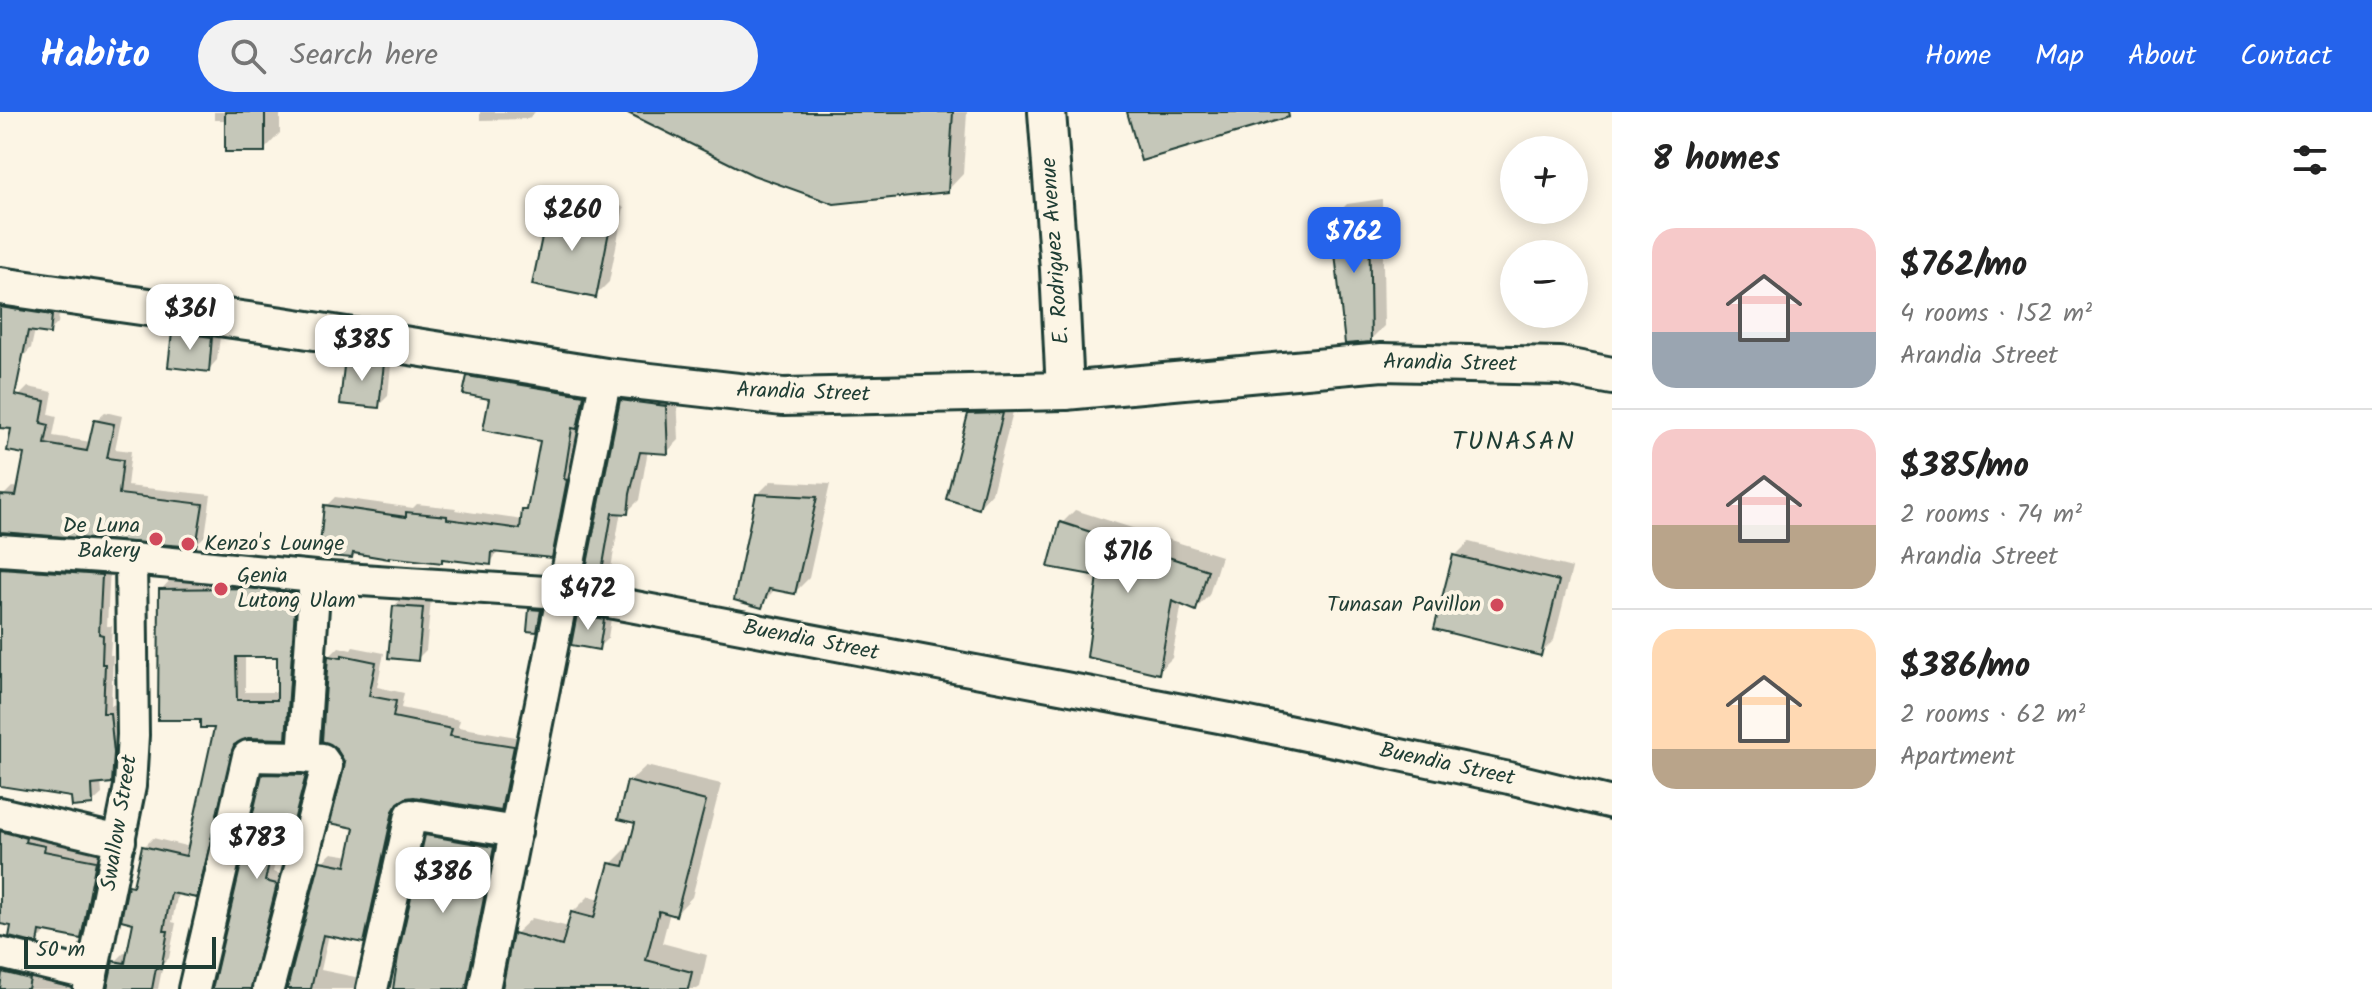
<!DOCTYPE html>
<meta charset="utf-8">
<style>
body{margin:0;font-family:Kalam,sans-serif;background:#f2f2f2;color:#222;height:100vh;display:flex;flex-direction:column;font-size:30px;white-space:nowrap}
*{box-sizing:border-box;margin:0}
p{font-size:26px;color:#767676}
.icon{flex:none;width:44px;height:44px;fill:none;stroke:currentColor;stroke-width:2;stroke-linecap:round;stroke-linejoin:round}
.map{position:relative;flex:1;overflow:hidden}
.panel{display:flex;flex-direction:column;background:#fff;width:760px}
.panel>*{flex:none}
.controls{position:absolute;left:1500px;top:24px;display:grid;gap:16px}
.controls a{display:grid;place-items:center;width:88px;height:88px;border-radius:50%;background:#fff;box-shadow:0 4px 20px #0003;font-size:40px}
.scale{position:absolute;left:24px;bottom:20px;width:192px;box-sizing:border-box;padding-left:8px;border:4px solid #1f3d34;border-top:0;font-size:22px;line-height:28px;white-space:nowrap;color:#1f3d34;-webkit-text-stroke:6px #fcf5e5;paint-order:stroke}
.price{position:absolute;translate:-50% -68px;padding:0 18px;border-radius:16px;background:#fff;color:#222;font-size:26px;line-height:52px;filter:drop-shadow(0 2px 4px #0008)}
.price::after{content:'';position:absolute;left:50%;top:48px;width:24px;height:18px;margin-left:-12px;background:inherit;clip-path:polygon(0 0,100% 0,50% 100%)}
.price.active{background:#2563eb;color:#fff}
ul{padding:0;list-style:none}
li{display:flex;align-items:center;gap:24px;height:200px;padding:0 40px}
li+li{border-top:2px solid #e0e0e0}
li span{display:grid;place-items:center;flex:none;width:224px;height:160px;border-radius:24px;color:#555}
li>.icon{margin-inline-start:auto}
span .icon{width:96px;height:96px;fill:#fffc;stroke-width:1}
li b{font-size:34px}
h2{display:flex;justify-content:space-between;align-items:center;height:96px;padding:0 40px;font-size:34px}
header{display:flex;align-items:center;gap:48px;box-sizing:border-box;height:112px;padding:0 40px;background:#2563eb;color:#fff}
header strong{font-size:38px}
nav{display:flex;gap:44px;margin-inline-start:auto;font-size:28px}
.search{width:560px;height:72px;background:#f2f2f2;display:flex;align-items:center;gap:20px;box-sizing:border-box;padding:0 28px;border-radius:44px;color:#767676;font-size:30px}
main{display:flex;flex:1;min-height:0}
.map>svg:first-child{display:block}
.shadow{fill:#0003;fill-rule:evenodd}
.building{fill:#c5c7b9;stroke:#1f3d34;stroke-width:2;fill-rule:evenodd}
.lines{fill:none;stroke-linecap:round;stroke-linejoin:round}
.minor-casing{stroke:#1f3d34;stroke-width:36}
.tertiary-casing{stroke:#1f3d34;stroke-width:42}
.minor{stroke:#fcf5e5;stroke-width:30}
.tertiary{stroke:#fcf5e5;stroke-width:36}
.poi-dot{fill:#d1495b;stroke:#fcf5e5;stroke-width:3}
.labels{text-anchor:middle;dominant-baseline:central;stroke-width:8;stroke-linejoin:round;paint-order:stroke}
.street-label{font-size:22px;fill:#1f3d34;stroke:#fcf5e5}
.poi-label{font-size:22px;fill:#1f3d34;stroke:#fcf5e5;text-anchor:end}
.quarter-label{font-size:26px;letter-spacing:2px;fill:#1f3d34;stroke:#fcf5e5}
</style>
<header>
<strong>Habito</strong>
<div class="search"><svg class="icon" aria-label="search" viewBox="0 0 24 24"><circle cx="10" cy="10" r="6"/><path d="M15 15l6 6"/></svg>Search here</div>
<nav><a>Home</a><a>Map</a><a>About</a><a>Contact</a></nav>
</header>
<main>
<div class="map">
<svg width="1612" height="877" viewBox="0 0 1612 877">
<rect width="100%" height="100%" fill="#fcf5e5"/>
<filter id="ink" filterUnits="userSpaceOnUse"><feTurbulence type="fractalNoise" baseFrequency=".0125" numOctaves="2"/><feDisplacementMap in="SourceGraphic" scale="16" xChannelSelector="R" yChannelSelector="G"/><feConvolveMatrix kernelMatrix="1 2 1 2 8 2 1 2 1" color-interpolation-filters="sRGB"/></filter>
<g filter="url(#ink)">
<g class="shadow">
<path d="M 214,0 L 284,0 L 280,3 L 280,21 L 264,38 L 227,8 L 214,8 Z"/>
<path d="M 480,0 L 535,0 L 528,7 L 480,8 Z"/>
<path d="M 630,0 L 967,0 L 963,62 L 947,79 Z"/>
<path d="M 564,83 L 624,95 L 609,170 L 595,184 L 550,97 Z"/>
<path d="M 1382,87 L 1384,214 L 1370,228 L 1333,106 L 1347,92 Z"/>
<path d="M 0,183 L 60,194 L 58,211 L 49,220 L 35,218 L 31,236 L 22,246 L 0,242 Z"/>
<path d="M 183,211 L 221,217 L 217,248 L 208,258 L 174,220 Z"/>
<path d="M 356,237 L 392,242 L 388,284 L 378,294 L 347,246 Z"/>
<path d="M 478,256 L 592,274 L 586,306 L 579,312 L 560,435 L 551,444 L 499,439 L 490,451 L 356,440 L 351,444 L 326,394 L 335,385 L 413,396 L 417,392 L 456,396 L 455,398 L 523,408 L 524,399 L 529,394 L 542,327 L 469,265 Z"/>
<path d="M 28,275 L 53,280 L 49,302 L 57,304 L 53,324 L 91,330 L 95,309 L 105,300 L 122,304 L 115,337 L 131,339 L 127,374 L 211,383 L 205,424 L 195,433 L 0,420 L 0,396 L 3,384 L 12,375 L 20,376 L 27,341 L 19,284 Z"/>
<path d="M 634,277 L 677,282 L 679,328 L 667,340 L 648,338 L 639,388 L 627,400 L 621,399 L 611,456 L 599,468 L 622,289 Z"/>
<path d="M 1016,288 L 992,381 L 979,395 L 969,303 L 983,289 Z"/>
<path d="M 771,369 L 830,372 L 809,466 L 795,480 L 776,476 L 761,493 L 757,383 Z"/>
<path d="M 1075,398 L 1221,444 L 1209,483 L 1196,497 L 1182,491 L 1172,546 L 1158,560 L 1101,462 L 1061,412 Z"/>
<path d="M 1469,430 L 1572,456 L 1554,528 L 1540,542 L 1455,444 Z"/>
<path d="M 0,447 L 110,454 L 107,514 L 112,514 L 110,543 L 113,543 L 111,593 L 119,592 L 121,660 L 111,669 L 101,670 L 102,682 L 92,691 L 73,683 L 5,672 L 0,675 Z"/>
<path d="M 170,468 L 256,468 L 304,473 L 295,615 L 285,625 L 247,624 L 241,627 L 205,774 L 196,784 L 178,780 L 172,810 L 176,811 L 169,846 L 163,852 L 158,877 L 108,877 L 115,850 L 124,841 L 129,842 L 135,809 L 130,774 L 136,768 L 144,735 L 153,726 L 190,735 L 217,614 L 161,478 ZM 245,543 L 279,543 L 279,580 L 245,580 Z"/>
<path d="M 404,485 L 431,487 L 426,538 L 417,547 L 394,494 Z"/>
<path d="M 540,489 L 549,489 L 545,509 L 536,518 L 531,498 Z"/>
<path d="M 588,494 L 612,499 L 608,526 L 598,536 L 579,503 Z"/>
<path d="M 339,535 L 351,538 L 353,535 L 384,541 L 377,575 L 404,581 L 401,596 L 460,608 L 458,615 L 522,626 L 510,688 L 500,697 L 414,683 L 405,684 L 372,820 L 363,829 L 329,822 L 321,858 L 360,866 L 358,877 L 289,877 L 322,750 L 332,741 L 351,744 L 357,714 L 330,544 Z"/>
<path d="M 273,654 L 314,655 L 296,721 L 287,730 L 280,728 L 273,760 L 285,763 L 262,877 L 215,877 L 264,663 Z"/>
<path d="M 646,654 L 721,672 L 692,785 L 676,802 L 670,800 L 662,831 L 707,843 L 700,875 L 697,877 L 504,877 L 515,822 L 532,806 L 569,815 L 572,801 L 589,784 L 601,787 L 611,752 L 628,735 L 631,736 L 637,710 L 629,670 Z"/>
<path d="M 0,714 L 53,725 L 52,730 L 105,740 L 89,816 L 80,825 L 46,820 L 37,829 L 13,813 L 0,810 Z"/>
<path d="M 436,715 L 502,726 L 479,877 L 394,877 L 427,724 Z"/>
<path d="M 0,846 L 78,867 L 76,877 L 0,877 Z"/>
</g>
<g class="building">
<rect x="225" y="0" width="40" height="40"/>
<path d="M 626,0 L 953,0 L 948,80 L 834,92 L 753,63 Z"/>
<path d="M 1127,0 L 1288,0 L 1289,5 L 1141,49 Z"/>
<path d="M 548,96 L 611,109 L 596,186 L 532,173 Z"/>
<path d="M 1369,100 L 1371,230 L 1345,232 L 1331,105 Z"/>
<path d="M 0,195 L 52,203 L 50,222 L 28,219 L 15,283 L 45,289 L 41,311 L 49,313 L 45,332 L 87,339 L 94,308 L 114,312 L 107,346 L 123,348 L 119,382 L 203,392 L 196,435 L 0,420 L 0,383 L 16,384 L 24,342 L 7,339 L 11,317 L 0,316 Z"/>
<path d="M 172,220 L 212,225 L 209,260 L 168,255 Z"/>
<path d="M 345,245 L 384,251 L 379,296 L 340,292 Z"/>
<path d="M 467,264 L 584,283 L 577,317 L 572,316 L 564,367 L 567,368 L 552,446 L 492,440 L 491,453 L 442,447 L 442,451 L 389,445 L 389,447 L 353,441 L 352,446 L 319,443 L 324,393 L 406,405 L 406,400 L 447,404 L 447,407 L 520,417 L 522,398 L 527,398 L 540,329 L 483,318 L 489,287 L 463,282 Z"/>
<path d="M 620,288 L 666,294 L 668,342 L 640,340 L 630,382 L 628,402 L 612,401 L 600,470 L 584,467 Z"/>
<path d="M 1003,301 L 979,397 L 946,387 L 968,302 Z"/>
<path d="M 756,382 L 817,385 L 795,482 L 769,477 L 762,496 L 734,488 Z"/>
<path d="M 1060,410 L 1208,458 L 1196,499 L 1172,489 L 1159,562 L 1087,545 L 1098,464 L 1048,455 Z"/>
<path d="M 1453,443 L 1559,469 L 1541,544 L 1434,517 Z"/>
<path d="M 0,456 L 102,463 L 99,522 L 103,523 L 102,552 L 105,552 L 103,601 L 110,601 L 114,641 L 112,671 L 92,673 L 93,693 L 72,695 L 71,685 L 0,674 Z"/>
<path d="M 246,476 L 296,481 L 286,627 L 248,626 L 234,633 L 197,786 L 171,781 L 164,819 L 168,819 L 161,857 L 156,856 L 152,877 L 107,877 L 113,849 L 125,851 L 133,811 L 121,808 L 128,773 L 133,774 L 142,734 L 186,744 L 214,616 L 200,616 L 200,608 L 158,608 L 159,477 ZM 236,545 L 277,545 L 277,588 L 237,588 Z"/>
<path d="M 393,494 L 423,496 L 418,549 L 388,546 Z"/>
<path d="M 529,497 L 541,498 L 537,520 L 527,519 Z"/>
<path d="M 577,502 L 604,507 L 599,538 L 571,533 Z"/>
<path d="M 342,543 L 376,550 L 369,584 L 396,589 L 393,605 L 452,617 L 450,624 L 514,634 L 501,699 L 414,685 L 406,686 L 398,691 L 393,699 L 364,831 L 323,823 L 311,877 L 287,877 L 320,749 L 346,754 L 354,716 L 330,711 L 345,651 L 336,636 L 322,629 L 328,544 L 342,546 Z"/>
<path d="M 262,662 L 306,663 L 288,732 L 274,729 L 265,769 L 277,772 L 251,877 L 212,877 Z"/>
<path d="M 627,669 L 706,689 L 676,804 L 659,799 L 646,848 L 692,860 L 688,877 L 502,877 L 513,821 L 562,834 L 571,800 L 594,806 L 609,751 L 624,754 L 635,711 L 618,707 Z"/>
<path d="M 0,719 L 26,726 L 25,730 L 45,734 L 44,739 L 96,749 L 81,827 L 40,819 L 38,832 L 9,825 L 11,814 L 0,812 Z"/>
<path d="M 425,723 L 494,735 L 466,877 L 393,877 L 399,838 Z"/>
<path d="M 2,860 L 30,867 L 28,877 L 0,877 Z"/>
</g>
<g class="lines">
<defs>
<g id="minor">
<path d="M 0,438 L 131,447 L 315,465 L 561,481 L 1235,608 L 1509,666 L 1612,691"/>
<path d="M 0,701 L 120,729"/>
<path d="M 0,841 L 92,863"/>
<path d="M 89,877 L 130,674 L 133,623 L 131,447"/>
<path d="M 194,877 L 248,644 L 303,645"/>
<path d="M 268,877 L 327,654 L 322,647 L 303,645 L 315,465"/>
<path d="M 372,877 L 411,703 L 516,720"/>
<path d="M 484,877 L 606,265"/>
</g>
<g id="tertiary">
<path d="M 1047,0 L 1059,157 L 1065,279"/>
<path d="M 0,174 L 283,214 L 606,265 L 783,285 L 1065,279 L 1382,250 L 1560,254 L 1612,264"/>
</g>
</defs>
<use href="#minor" class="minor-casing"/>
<use href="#tertiary" class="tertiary-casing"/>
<use href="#minor" class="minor"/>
<use href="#tertiary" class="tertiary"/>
</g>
</g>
<g class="poi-dot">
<circle cx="156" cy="427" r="8"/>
<circle cx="188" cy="432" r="8"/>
<circle cx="221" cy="477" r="8"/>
<circle cx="1497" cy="493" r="8"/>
</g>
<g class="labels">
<g class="street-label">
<text transform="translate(1056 139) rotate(-94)">E. Rodriguez Avenue</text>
<text transform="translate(1450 252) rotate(1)">Arandia Street</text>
<text transform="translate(803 281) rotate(2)">Arandia Street</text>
<text transform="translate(811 529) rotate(11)">Buendia Street</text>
<text transform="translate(1447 653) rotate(12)">Buendia Street</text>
<text transform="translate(120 711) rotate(-81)">Swallow Street</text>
</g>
<g class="poi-label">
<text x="140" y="414">De Luna<tspan x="140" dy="25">Bakery</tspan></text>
<text x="204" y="432" text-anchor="start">Kenzo's Lounge</text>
<text x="237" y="464" text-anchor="start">Genia<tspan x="237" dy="25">Lutong Ulam</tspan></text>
<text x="1481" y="493">Tunasan Pavillon</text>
</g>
<g class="quarter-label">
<text x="1514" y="330">TUNASAN</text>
</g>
</g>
</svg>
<div class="controls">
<a>+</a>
<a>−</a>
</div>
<div class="scale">50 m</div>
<b class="price" style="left:572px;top:141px">$260</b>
<b class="price active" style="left:1354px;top:163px">$762</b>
<b class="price" style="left:190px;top:240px">$361</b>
<b class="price" style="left:362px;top:271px">$385</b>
<b class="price" style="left:1128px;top:483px">$716</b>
<b class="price" style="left:588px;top:520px">$472</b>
<b class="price" style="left:257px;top:769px">$783</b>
<b class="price" style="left:443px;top:803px">$386</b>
</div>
<section class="panel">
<h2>8 homes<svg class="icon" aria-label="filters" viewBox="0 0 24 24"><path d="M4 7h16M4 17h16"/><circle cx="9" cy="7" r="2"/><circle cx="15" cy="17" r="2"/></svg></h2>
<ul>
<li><span style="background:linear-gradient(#f6c9c9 65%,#9aa5b1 0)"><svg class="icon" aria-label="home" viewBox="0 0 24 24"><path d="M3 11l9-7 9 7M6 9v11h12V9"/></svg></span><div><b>$762/mo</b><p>4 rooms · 152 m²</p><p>Arandia Street</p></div></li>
<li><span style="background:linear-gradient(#f6c9c9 60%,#b9a48a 0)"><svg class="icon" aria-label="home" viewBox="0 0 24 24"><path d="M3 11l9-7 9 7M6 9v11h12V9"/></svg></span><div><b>$385/mo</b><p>2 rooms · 74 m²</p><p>Arandia Street</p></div></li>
<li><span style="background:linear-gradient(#ffd9b3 75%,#b9a48a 0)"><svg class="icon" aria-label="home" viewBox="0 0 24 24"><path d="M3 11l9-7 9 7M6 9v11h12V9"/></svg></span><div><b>$386/mo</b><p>2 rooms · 62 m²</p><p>Apartment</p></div></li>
</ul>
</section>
</main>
